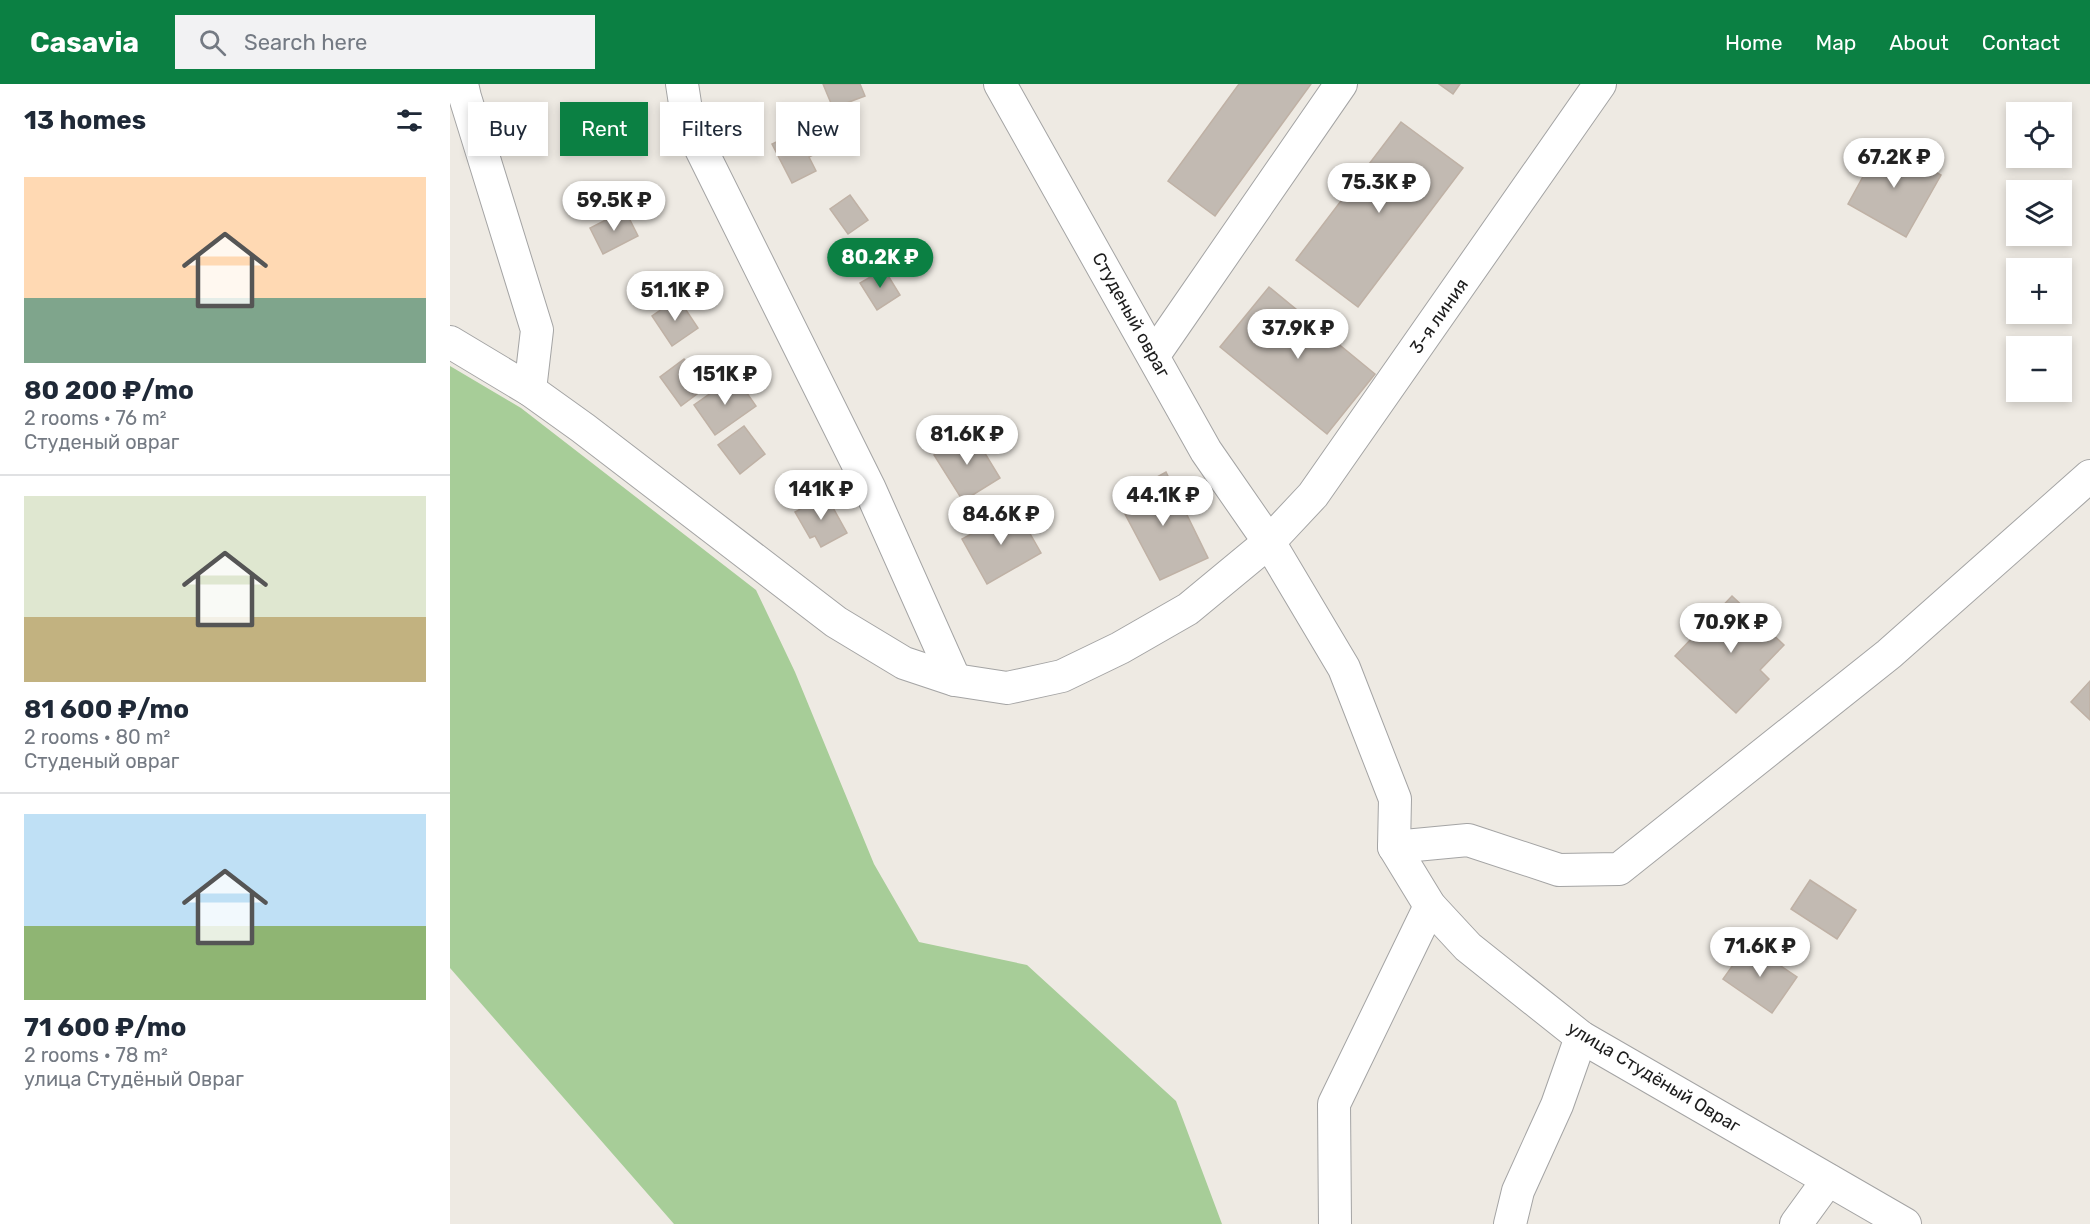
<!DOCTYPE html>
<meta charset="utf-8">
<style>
body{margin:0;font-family:Rubik,sans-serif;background:#f2f2f3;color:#1f2937;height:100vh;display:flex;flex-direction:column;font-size:22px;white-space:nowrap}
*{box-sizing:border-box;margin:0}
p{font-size:20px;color:#747a83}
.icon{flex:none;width:33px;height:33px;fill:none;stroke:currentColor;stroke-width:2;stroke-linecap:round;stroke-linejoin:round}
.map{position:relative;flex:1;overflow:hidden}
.side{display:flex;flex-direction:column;background:#fff;width:450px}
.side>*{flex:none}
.banner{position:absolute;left:18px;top:18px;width:570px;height:54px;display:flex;gap:12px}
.fabs{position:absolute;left:1556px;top:18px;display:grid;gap:12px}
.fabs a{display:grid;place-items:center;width:66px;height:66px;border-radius:0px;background:#fff;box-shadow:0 3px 9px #0003;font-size:30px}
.price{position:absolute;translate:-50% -51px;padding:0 14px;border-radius:21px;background:#fff;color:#222;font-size:20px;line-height:39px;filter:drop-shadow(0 2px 3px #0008)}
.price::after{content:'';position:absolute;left:50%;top:36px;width:18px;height:14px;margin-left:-9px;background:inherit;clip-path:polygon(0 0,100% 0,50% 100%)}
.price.selected{background:#0b8043;color:#fff}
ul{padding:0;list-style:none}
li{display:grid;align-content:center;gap:12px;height:318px;padding:0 24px}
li+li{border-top:2px solid #e0e1e3}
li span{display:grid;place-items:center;height:186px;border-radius:0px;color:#555}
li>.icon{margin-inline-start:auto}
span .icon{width:108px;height:108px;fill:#fffc;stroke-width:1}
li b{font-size:26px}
h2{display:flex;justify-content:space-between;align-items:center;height:72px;padding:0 24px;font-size:26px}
.chip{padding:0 21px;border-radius:0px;background:#fff;box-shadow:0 3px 9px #0003;font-size:21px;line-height:54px}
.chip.selected{background:#0b8043;color:#fff}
header{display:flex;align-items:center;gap:36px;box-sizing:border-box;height:84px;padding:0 30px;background:#0b8043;color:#fff}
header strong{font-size:28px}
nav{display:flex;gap:33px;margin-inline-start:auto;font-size:21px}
.search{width:420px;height:54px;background:#f2f2f3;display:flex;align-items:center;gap:15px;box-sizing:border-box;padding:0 21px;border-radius:0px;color:#747a83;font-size:22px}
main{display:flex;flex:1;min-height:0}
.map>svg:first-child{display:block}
.forest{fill:#a7cd98}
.building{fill:#c2bab2;stroke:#bfb1a5;stroke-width:1.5}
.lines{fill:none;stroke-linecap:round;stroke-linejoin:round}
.minor-casing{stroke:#a4a4a4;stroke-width:34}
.minor{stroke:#fff;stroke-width:32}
.labels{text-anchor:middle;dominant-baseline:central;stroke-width:4.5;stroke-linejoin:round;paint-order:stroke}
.street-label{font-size:18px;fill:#1d1d1d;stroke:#fff}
</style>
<header>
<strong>Casavia</strong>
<div class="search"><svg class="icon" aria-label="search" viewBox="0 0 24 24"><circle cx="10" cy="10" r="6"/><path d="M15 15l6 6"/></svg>Search here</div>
<nav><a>Home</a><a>Map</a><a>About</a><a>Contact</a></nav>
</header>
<main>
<section class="side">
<h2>13 homes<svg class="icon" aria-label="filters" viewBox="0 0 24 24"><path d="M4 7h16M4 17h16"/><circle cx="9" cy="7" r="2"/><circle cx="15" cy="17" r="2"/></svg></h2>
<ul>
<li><span style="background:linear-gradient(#ffd9b3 65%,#7fa58c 0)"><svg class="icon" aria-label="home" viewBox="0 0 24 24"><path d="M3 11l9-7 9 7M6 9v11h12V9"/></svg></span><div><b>80 200 ₽/mo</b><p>2 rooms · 76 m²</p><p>Студеный овраг</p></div></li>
<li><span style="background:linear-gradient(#dfe7d0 65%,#c2b280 0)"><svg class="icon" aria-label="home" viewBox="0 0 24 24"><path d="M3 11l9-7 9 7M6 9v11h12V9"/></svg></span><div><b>81 600 ₽/mo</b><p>2 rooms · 80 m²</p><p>Студеный овраг</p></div></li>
<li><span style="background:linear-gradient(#bfe0f5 60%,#8fb573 0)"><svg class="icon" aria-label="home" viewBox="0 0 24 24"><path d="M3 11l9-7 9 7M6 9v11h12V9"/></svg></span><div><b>71 600 ₽/mo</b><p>2 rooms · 78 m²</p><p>улица Студёный Овраг</p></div></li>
</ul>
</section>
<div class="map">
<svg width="1640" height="1140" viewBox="0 0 1640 1140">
<rect width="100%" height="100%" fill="#eeeae3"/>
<path class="forest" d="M 0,282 L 71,324 L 306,506 L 345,588 L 424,780 L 469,858 L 577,881 L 726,1017 L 772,1140 L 224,1140 L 0,884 Z"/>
<g class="building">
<path d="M 373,0 L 410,0 L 415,12 L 383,24 Z"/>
<path d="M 789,0 L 861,0 L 765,132 L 718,97 Z"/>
<path d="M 989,0 L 1010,0 L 1003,10 Z"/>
<path d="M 951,38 L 1013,84 L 908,223 L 846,176 Z"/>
<path d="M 359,42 L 371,67 L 359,73 L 366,87 L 342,99 L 322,60 Z"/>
<path d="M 1432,58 L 1491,91 L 1456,153 L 1398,120 Z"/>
<path d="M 400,111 L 418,136 L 398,150 L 380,125 Z"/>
<path d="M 175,126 L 188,152 L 153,170 L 140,144 Z"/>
<path d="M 434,185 L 450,211 L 427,226 L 410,199 Z"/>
<path d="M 819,203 L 925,290 L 877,350 L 770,263 Z"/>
<path d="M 228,214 L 248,244 L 222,262 L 202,232 Z"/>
<path d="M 234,275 L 255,304 L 231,322 L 210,293 Z"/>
<path d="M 285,292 L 306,322 L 265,351 L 244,321 Z"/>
<path d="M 294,342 L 315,370 L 290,390 L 268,361 Z"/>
<path d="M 522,348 L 550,394 L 513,417 L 484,371 Z"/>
<path d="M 716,388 L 758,474 L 710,496 L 667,415 Z"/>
<path d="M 376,411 L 397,449 L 371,463 L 365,452 L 360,454 L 345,428 Z"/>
<path d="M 566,425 L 591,469 L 537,500 L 512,455 Z"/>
<path d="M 1282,512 L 1334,561 L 1310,586 L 1319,595 L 1286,629 L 1225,572 Z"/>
<path d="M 1640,597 L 1640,636 L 1621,618 Z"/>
<path d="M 1360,796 L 1406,826 L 1387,855 L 1341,825 Z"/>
<path d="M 1298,860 L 1347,893 L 1322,929 L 1273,895 Z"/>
</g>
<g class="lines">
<defs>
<g id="minor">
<path d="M 12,0 L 15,13 L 87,246 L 80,306"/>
<path d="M 232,0 L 238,39 L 419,403 L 505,596"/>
<path d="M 550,0 L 756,367 L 819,458 L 894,584 L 945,715 L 944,763 L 980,822 L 1018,863 L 1131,953 L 1455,1140"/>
<path d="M 0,258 L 80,306 L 133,344 L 386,538 L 454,579 L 505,596 L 557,604 L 612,592 L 670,564 L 738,525 L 819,458 L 863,411 L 1150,0"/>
<path d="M 704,271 L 891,0"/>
<path d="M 944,763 L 1018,756 L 1109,786 L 1169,785 L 1439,570 L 1640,392"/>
<path d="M 885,1140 L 884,1020 L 980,822"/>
<path d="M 1060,1140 L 1068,1107 L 1107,1021 L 1131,953"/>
<path d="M 1346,1140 L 1378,1096"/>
</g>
</defs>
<use href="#minor" class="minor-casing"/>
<use href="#minor" class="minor"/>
</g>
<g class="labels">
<g class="street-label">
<text transform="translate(681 231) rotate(61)">Студеный овраг</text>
<text transform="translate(989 232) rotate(-55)">3-я линия</text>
<text transform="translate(1204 993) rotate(31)">улица Студёный Овраг</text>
</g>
</g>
</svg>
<div class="fabs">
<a><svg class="icon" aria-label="locate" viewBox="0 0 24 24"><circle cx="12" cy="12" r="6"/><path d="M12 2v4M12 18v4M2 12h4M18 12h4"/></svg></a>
<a><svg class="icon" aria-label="layers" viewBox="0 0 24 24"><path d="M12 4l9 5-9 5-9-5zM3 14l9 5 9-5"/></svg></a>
<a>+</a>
<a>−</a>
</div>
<b class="price" style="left:1444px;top:105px">67.2K ₽</b>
<b class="price" style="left:929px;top:130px">75.3K ₽</b>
<b class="price" style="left:164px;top:148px">59.5K ₽</b>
<b class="price selected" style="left:430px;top:205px">80.2K ₽</b>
<b class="price" style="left:225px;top:238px">51.1K ₽</b>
<b class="price" style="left:848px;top:276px">37.9K ₽</b>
<b class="price" style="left:275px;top:322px">151K ₽</b>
<b class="price" style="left:517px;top:382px">81.6K ₽</b>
<b class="price" style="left:371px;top:437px">141K ₽</b>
<b class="price" style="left:713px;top:443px">44.1K ₽</b>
<b class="price" style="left:551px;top:462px">84.6K ₽</b>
<b class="price" style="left:1281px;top:570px">70.9K ₽</b>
<b class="price" style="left:1310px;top:894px">71.6K ₽</b>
<div class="banner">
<a class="chip">Buy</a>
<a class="chip selected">Rent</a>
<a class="chip">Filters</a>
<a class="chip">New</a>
</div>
</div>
</main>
